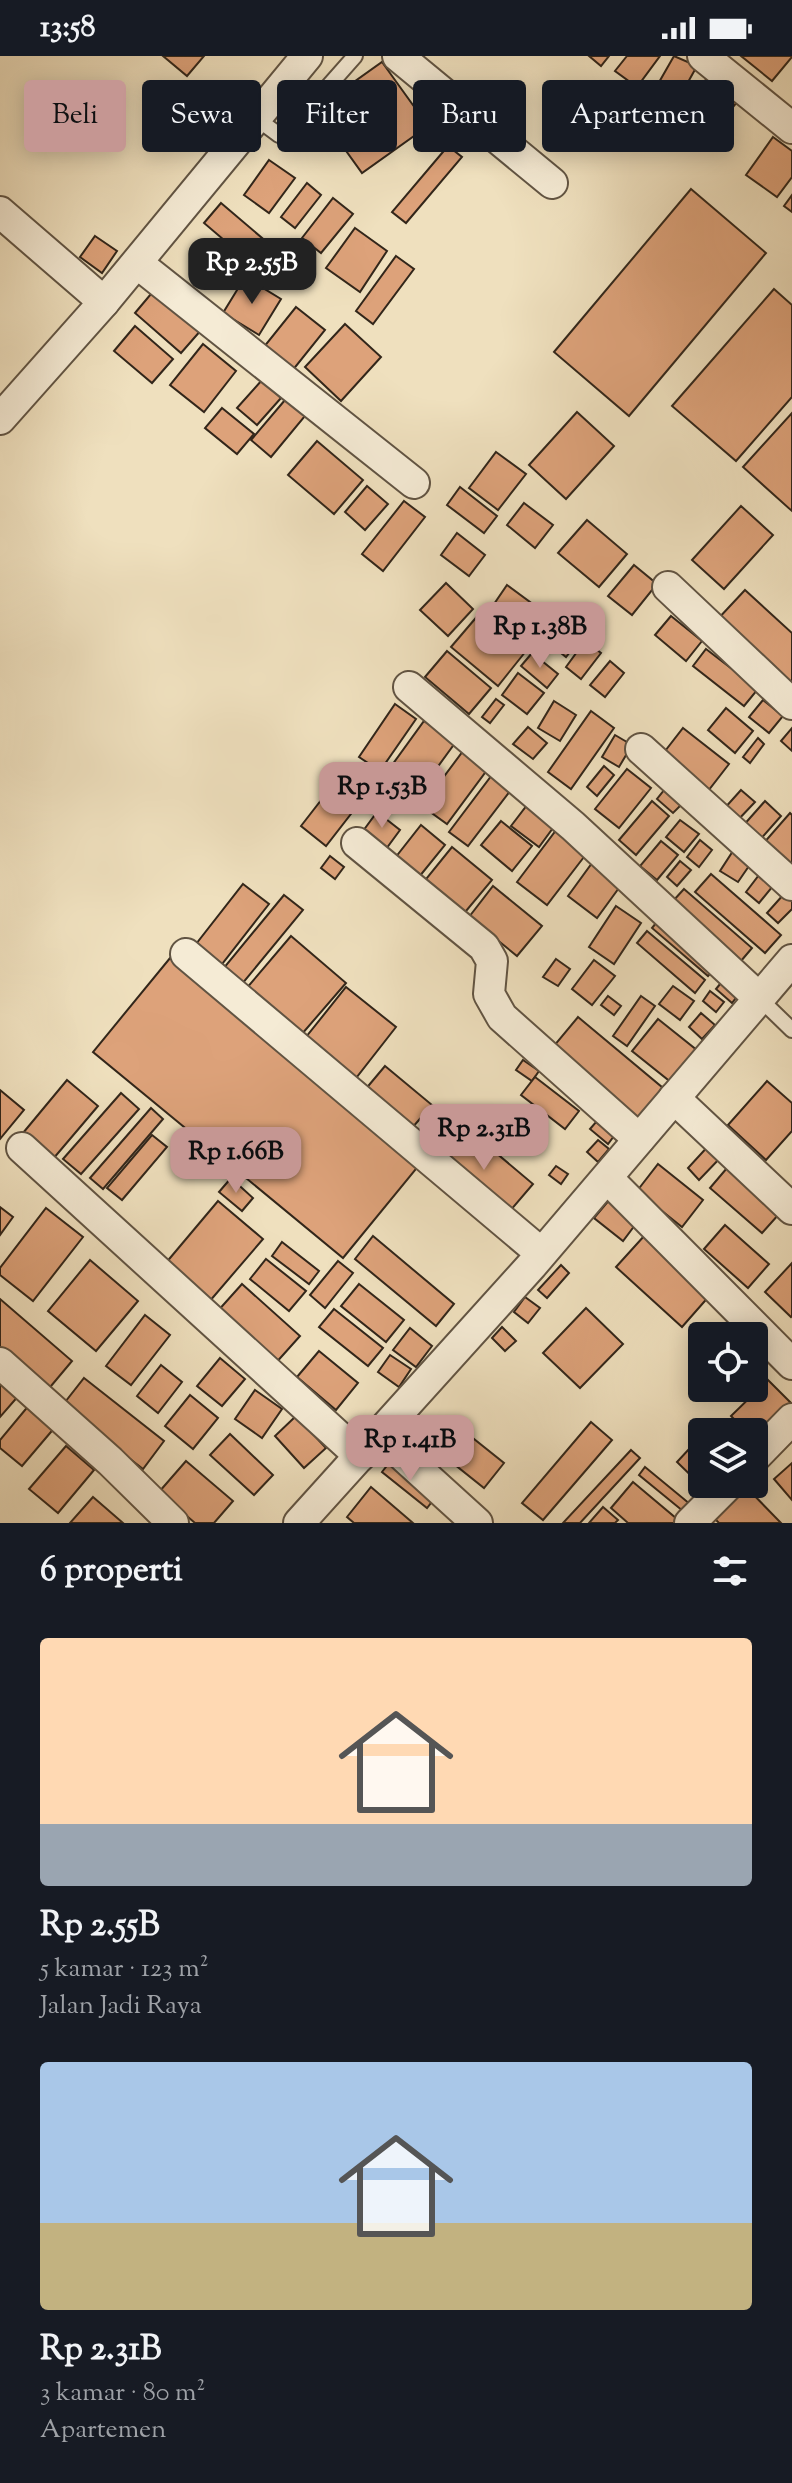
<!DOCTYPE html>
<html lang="id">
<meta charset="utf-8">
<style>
body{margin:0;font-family:"Sorts Mill Goudy",serif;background:#242831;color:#f1f3f6;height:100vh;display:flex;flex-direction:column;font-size:30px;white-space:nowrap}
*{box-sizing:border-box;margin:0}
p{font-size:26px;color:#9ea1a6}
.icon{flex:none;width:44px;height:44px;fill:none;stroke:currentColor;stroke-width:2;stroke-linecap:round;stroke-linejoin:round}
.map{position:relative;height:1467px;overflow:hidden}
.side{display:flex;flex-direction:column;background:#171b24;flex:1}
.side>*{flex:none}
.hud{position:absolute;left:24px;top:24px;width:744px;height:72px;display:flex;gap:16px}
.buttons{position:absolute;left:688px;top:1266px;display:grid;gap:16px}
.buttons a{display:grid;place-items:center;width:80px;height:80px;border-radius:8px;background:#171b24;box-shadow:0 4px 20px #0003;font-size:40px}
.price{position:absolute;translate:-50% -68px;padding:0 18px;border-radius:16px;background:#c59692;color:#111;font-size:26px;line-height:52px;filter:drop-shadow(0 2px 4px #0008)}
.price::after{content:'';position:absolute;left:50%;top:48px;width:24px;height:18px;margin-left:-12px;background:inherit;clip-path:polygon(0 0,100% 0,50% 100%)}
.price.on{background:#222;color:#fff}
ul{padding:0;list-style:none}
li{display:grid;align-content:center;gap:16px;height:424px;padding:0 40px}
li span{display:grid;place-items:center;height:248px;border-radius:8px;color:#555}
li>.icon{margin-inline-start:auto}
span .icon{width:144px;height:144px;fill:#fffc;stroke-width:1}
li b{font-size:34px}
h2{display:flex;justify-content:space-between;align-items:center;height:96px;padding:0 40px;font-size:34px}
.tag{padding:0 28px;border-radius:8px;background:#171b24;box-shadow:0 4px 20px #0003;font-size:28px;line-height:72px}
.tag.on{background:#c59692;color:#111}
.status{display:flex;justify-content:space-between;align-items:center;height:56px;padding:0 40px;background:#171b24;direction:ltr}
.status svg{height:22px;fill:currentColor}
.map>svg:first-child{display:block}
.building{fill:#dda27a;stroke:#32261a;stroke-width:2}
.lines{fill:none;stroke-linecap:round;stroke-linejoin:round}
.service-casing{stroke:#615443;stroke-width:18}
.minor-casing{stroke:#615443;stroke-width:34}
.service{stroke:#f5ebd5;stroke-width:14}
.minor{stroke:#f5ebd5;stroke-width:30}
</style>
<div class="status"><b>13:58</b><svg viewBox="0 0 49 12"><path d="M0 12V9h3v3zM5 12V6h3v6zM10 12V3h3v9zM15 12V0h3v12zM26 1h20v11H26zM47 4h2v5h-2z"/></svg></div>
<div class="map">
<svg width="792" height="1467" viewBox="0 0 792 1467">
<rect width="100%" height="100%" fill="#efe0be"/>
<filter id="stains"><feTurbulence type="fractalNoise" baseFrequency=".0025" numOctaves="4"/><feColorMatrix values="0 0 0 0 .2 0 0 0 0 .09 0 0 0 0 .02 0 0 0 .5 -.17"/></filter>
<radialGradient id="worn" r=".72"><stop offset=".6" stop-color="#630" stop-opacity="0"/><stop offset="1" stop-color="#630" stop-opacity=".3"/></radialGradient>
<g class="building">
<path d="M 163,0 L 204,0 L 187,20 Z"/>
<path d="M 589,0 L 609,0 L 601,10 Z"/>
<path d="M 627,0 L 660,0 L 637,31 L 615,15 Z"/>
<path d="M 674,0 L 697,10 L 668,62 L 646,49 Z"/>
<path d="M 741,0 L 792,0 L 792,1 L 772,25 Z"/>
<path d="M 382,6 L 428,70 L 362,117 L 316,53 Z"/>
<path d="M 708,21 L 738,45 L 706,84 L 677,60 Z"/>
<path d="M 773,81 L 792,95 L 792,121 L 777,141 L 746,119 Z"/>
<path d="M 448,90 L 462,101 L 406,167 L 392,156 Z"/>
<path d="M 269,104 L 295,122 L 269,157 L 244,139 Z"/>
<path d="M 307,127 L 321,139 L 295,172 L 281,161 Z"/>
<path d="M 691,133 L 766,197 L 629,360 L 554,296 Z"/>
<path d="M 792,139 L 792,156 L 784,150 Z"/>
<path d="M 333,142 L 353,158 L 321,197 L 302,182 Z"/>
<path d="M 221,147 L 295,210 L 278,230 L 204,167 Z"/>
<path d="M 355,172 L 387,195 L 360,236 L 326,212 Z"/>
<path d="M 95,180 L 117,195 L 102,217 L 80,201 Z"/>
<path d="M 396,200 L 414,213 L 373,268 L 356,255 Z"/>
<path d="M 245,221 L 281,243 L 259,279 L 223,257 Z"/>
<path d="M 156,232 L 202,273 L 181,297 L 135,257 Z"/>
<path d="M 774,233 L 792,249 L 792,341 L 736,405 L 672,350 Z"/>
<path d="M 296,251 L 325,274 L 288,320 L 259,297 Z"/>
<path d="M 345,268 L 381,301 L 341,345 L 305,311 Z"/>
<path d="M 135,270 L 173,303 L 152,327 L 114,295 Z"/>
<path d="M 203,288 L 236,315 L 204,356 L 170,329 Z"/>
<path d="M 262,324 L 281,342 L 257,369 L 237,352 Z"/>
<path d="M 285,344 L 305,360 L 271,401 L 251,384 Z"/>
<path d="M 222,352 L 254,378 L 237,398 L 205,372 Z"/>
<path d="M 577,356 L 614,390 L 566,443 L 529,409 Z"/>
<path d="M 792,357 L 792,455 L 743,411 Z"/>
<path d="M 317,385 L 363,424 L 334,458 L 288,419 Z"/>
<path d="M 496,396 L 526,418 L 498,454 L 469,432 Z"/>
<path d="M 367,430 L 388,448 L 365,474 L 345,456 Z"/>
<path d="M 460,431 L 497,460 L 484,477 L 447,449 Z"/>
<path d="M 404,445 L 425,461 L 383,515 L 362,498 Z"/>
<path d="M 524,447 L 553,469 L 535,492 L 507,469 Z"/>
<path d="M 741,450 L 773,479 L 724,533 L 692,504 Z"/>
<path d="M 587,464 L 627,498 L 599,531 L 558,497 Z"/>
<path d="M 457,477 L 485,499 L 469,520 L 441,499 Z"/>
<path d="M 634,509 L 657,528 L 632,559 L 608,540 Z"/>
<path d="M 446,527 L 473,553 L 448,580 L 420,554 Z"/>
<path d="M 507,529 L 553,563 L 537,584 L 492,551 Z"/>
<path d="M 745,534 L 792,577 L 792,634 L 716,565 Z"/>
<path d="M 480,557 L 526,595 L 498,630 L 451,591 Z"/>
<path d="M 671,560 L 702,585 L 686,605 L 655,579 Z"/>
<path d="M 566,569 L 581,582 L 566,601 L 550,588 Z"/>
<path d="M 585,585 L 601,597 L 581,623 L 566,611 Z"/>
<path d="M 706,593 L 758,633 L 744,650 L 693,610 Z"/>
<path d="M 447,595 L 491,632 L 469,658 L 425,621 Z"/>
<path d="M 532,597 L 558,618 L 547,632 L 521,610 Z"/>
<path d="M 610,605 L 624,617 L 605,641 L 590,629 Z"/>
<path d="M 518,617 L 544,637 L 527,658 L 502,639 Z"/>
<path d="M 496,643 L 504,649 L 490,667 L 482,661 Z"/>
<path d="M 763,644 L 783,660 L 769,677 L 749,661 Z"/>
<path d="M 554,645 L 576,659 L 560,685 L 538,672 Z"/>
<path d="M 395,648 L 416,663 L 380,715 L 359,701 Z"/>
<path d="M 726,652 L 753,675 L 735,697 L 708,674 Z"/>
<path d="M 591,655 L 614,672 L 571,733 L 548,716 Z"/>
<path d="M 424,665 L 455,687 L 418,738 L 387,716 Z"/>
<path d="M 528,671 L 547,687 L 533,703 L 513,688 Z"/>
<path d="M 683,672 L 729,708 L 708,735 L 662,699 Z"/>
<path d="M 792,672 L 792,695 L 781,685 Z"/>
<path d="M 615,679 L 632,689 L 619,711 L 602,701 Z"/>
<path d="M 758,682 L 764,688 L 750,707 L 743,701 Z"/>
<path d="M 469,687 L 493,706 L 447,768 L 422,750 Z"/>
<path d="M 604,710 L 614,719 L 597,740 L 587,731 Z"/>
<path d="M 498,711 L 517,726 L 468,790 L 449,776 Z"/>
<path d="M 627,713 L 651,732 L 619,772 L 595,753 Z"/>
<path d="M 343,716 L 368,736 L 326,790 L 301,770 Z"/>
<path d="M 665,733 L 682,748 L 673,757 L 657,743 Z"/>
<path d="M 741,734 L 755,746 L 736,766 L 723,754 Z"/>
<path d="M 534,740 L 561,761 L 539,791 L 511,770 Z"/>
<path d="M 652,745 L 669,760 L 636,799 L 619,784 Z"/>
<path d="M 765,745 L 781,760 L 758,786 L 742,771 Z"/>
<path d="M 377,756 L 400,774 L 386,793 L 363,775 Z"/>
<path d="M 790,757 L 792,759 L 792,815 L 762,789 Z"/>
<path d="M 680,764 L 699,778 L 684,796 L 666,781 Z"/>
<path d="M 501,765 L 532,790 L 512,815 L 481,789 Z"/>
<path d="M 421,769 L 445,789 L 419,821 L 395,802 Z"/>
<path d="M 557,773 L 587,797 L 547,849 L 517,826 Z"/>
<path d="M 700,784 L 712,794 L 699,811 L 687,801 Z"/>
<path d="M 661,785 L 678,799 L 657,824 L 640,810 Z"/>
<path d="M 452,791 L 492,824 L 461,861 L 422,828 Z"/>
<path d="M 733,795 L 751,807 L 738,826 L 720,815 Z"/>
<path d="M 330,800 L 344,811 L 335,823 L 321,812 Z"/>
<path d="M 595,803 L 624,825 L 597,862 L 568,840 Z"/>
<path d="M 680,805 L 691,814 L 677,830 L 667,821 Z"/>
<path d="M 711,818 L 781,879 L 765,897 L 695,836 Z"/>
<path d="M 759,819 L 773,830 L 759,847 L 746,836 Z"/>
<path d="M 243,828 L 269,848 L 215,917 L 189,897 Z"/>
<path d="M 493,830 L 542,870 L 517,900 L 469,861 Z"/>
<path d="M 684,833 L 752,892 L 741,905 L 673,845 Z"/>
<path d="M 784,838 L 792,845 L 792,853 L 778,867 L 767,857 Z"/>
<path d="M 284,839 L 303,854 L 237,934 L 218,919 Z"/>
<path d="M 616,850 L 641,867 L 614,908 L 589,891 Z"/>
<path d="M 661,861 L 718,909 L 708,920 L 652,872 Z"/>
<path d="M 647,875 L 705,924 L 695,937 L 637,887 Z"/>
<path d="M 291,880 L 346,927 L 295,986 L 240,940 Z"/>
<path d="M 175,896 L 425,1102 L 343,1202 L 93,996 Z"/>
<path d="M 556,903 L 570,913 L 558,930 L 543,921 Z"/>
<path d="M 594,904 L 615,920 L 592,949 L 572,933 Z"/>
<path d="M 725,922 L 741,935 L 732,947 L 716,933 Z"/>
<path d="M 673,930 L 694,945 L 680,964 L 659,948 Z"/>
<path d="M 346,931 L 396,971 L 349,1031 L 298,991 Z"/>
<path d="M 710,935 L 724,946 L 716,956 L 703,945 Z"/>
<path d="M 608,940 L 621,950 L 614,959 L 601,949 Z"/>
<path d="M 641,940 L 655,950 L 627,990 L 613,980 Z"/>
<path d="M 701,957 L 715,969 L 702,983 L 689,971 Z"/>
<path d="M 578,961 L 663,1032 L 638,1062 L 553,991 Z"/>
<path d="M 658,963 L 698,995 L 672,1027 L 632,995 Z"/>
<path d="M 523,1004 L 539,1015 L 532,1025 L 516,1014 Z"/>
<path d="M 385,1010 L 432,1049 L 405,1080 L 359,1041 Z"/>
<path d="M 535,1021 L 579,1055 L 565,1073 L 521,1039 Z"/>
<path d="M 67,1024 L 98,1050 L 53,1103 L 23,1077 Z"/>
<path d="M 767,1025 L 792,1047 L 792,1075 L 766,1104 L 728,1069 Z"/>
<path d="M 0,1034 L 24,1054 L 0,1083 Z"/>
<path d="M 121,1037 L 139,1053 L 81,1118 L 63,1103 Z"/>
<path d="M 151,1052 L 163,1063 L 103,1133 L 90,1122 Z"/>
<path d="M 596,1066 L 614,1080 L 608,1088 L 590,1073 Z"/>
<path d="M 464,1070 L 533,1128 L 504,1162 L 435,1104 Z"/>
<path d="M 152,1079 L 167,1091 L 122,1144 L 107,1132 Z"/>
<path d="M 598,1084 L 609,1093 L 598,1106 L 587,1096 Z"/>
<path d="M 711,1087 L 723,1099 L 699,1124 L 688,1112 Z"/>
<path d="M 658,1108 L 703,1144 L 682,1171 L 637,1135 Z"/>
<path d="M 556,1110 L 568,1118 L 561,1128 L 549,1119 Z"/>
<path d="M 727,1112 L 779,1158 L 762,1177 L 710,1132 Z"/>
<path d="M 231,1122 L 253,1142 L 242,1155 L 219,1136 Z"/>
<path d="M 610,1143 L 638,1165 L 623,1185 L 594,1162 Z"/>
<path d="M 218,1145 L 263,1183 L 209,1246 L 165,1208 Z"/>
<path d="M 0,1151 L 13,1161 L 0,1179 Z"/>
<path d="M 46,1152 L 83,1181 L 33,1245 L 0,1219 L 0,1212 Z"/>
<path d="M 725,1169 L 769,1208 L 748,1232 L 704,1193 Z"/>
<path d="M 645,1179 L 711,1238 L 682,1271 L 616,1211 Z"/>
<path d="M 373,1180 L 454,1248 L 436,1270 L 355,1203 Z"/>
<path d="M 282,1186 L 319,1215 L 309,1228 L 272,1200 Z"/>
<path d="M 266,1203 L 306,1235 L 289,1255 L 250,1223 Z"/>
<path d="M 90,1204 L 138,1245 L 96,1295 L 48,1255 Z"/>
<path d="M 338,1205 L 353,1217 L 325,1252 L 310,1239 Z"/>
<path d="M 792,1207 L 792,1260 L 791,1261 L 765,1236 Z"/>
<path d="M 561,1209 L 569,1217 L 547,1242 L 538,1234 Z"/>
<path d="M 242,1228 L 300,1280 L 274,1309 L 216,1257 Z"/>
<path d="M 359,1228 L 404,1264 L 386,1286 L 341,1250 Z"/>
<path d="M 525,1241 L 540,1252 L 528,1267 L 514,1256 Z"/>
<path d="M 0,1243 L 72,1305 L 46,1336 L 0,1296 Z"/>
<path d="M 586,1252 L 623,1288 L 580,1332 L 543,1297 Z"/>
<path d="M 334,1253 L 383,1292 L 368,1310 L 319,1271 Z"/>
<path d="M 145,1259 L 170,1279 L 131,1329 L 106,1310 Z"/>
<path d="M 502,1271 L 516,1285 L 505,1295 L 492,1282 Z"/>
<path d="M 410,1272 L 432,1290 L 416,1311 L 393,1294 Z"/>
<path d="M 319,1295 L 358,1327 L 336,1354 L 297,1321 Z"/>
<path d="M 390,1299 L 411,1313 L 399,1331 L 378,1316 Z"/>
<path d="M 220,1302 L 245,1323 L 222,1350 L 197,1330 Z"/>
<path d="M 161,1309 L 182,1326 L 158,1357 L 137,1340 Z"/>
<path d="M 0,1321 L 20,1338 L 0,1361 Z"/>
<path d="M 84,1322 L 164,1385 L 143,1413 L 62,1350 Z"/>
<path d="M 768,1324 L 792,1348 L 792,1361 L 754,1383 L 754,1376 L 747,1376 L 731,1360 Z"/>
<path d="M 255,1334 L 282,1353 L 262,1382 L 235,1363 Z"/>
<path d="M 190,1339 L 218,1362 L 193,1393 L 165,1370 Z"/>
<path d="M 30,1348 L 56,1370 L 22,1410 L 0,1392 L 0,1384 Z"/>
<path d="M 296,1360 L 326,1392 L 304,1412 L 275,1380 Z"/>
<path d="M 449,1363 L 504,1407 L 484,1432 L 429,1388 Z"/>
<path d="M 716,1364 L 728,1376 L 705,1376 Z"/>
<path d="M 591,1366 L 612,1384 L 543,1464 L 522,1447 Z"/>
<path d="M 230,1378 L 273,1419 L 254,1439 L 210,1399 Z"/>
<path d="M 702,1379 L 702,1428 L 718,1428 L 709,1437 L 677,1406 Z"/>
<path d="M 66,1390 L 94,1414 L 58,1457 L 29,1433 Z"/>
<path d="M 631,1394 L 640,1402 L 580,1467 L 563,1467 Z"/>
<path d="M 393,1402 L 438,1438 L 427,1452 L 382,1416 Z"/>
<path d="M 186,1405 L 233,1445 L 214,1467 L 195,1467 L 159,1436 Z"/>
<path d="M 792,1407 L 792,1444 L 774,1423 Z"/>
<path d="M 645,1411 L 696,1453 L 689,1460 L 639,1419 Z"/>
<path d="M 633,1426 L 677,1463 L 674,1467 L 628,1467 L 611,1452 Z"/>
<path d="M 371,1431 L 413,1467 L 354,1467 L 347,1461 Z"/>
<path d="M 746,1431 L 781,1467 L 719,1467 L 714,1462 Z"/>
<path d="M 93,1441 L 123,1467 L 70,1467 Z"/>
<path d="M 603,1451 L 618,1464 L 615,1467 L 589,1467 Z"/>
</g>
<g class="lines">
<defs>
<g id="service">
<path d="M 256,62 L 279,79 L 287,77 L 355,0"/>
<path d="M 759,942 L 792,974"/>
</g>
<g id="minor">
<path d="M 398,0 L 552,127"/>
<path d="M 703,0 L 792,72"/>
<path d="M 0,156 L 104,246"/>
<path d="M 137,207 L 414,427"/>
<path d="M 0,363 L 104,246 L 307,0"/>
<path d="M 668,531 L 792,648"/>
<path d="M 409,631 L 573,770 L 759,942"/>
<path d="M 641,693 L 792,829"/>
<path d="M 357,787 L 484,891 L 492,905 L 489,938 L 502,961 L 639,1083"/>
<path d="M 186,898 L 541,1197"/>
<path d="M 674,1042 L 792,1153"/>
<path d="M 22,1092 L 360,1400"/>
<path d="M 607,1122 L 792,1308"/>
<path d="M 0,1307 L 110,1405 L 173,1467"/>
<path d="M 379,1378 L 477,1467"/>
<path d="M 754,1402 L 792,1363"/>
<path d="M 299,1467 L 532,1209 L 792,904"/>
<path d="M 690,1467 L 729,1428"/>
</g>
</defs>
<use href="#service" class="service-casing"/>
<use href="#minor" class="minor-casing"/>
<use href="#service" class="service"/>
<use href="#minor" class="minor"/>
</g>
<rect width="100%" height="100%" filter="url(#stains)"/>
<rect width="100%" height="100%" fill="url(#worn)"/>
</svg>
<div class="buttons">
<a><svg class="icon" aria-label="locate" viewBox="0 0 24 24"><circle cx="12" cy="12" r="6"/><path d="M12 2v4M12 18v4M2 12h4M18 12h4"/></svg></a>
<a><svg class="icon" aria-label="layers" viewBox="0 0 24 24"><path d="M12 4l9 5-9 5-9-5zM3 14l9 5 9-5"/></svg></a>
</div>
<b class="price on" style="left:252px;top:250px">Rp 2.55B</b>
<b class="price" style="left:540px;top:614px">Rp 1.38B</b>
<b class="price" style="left:382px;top:774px">Rp 1.53B</b>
<b class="price" style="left:484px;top:1116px">Rp 2.31B</b>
<b class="price" style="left:236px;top:1139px">Rp 1.66B</b>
<b class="price" style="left:410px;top:1427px">Rp 1.41B</b>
<div class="hud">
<a class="tag on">Beli</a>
<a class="tag">Sewa</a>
<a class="tag">Filter</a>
<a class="tag">Baru</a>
<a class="tag">Apartemen</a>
</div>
</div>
<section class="side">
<h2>6 properti<svg class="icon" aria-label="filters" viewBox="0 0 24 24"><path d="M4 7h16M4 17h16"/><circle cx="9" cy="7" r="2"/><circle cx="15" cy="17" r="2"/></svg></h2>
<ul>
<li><span style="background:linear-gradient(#ffd9b3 75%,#9aa5b1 0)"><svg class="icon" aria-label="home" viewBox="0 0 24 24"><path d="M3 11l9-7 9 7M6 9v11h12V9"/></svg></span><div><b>Rp 2.55B</b><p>5 kamar · 123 m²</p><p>Jalan Jadi Raya</p></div></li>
<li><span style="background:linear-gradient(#a9c7e8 65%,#c2b280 0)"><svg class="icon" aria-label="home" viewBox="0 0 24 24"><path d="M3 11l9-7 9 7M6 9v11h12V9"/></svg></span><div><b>Rp 2.31B</b><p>3 kamar · 80 m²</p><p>Apartemen</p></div></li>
</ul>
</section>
